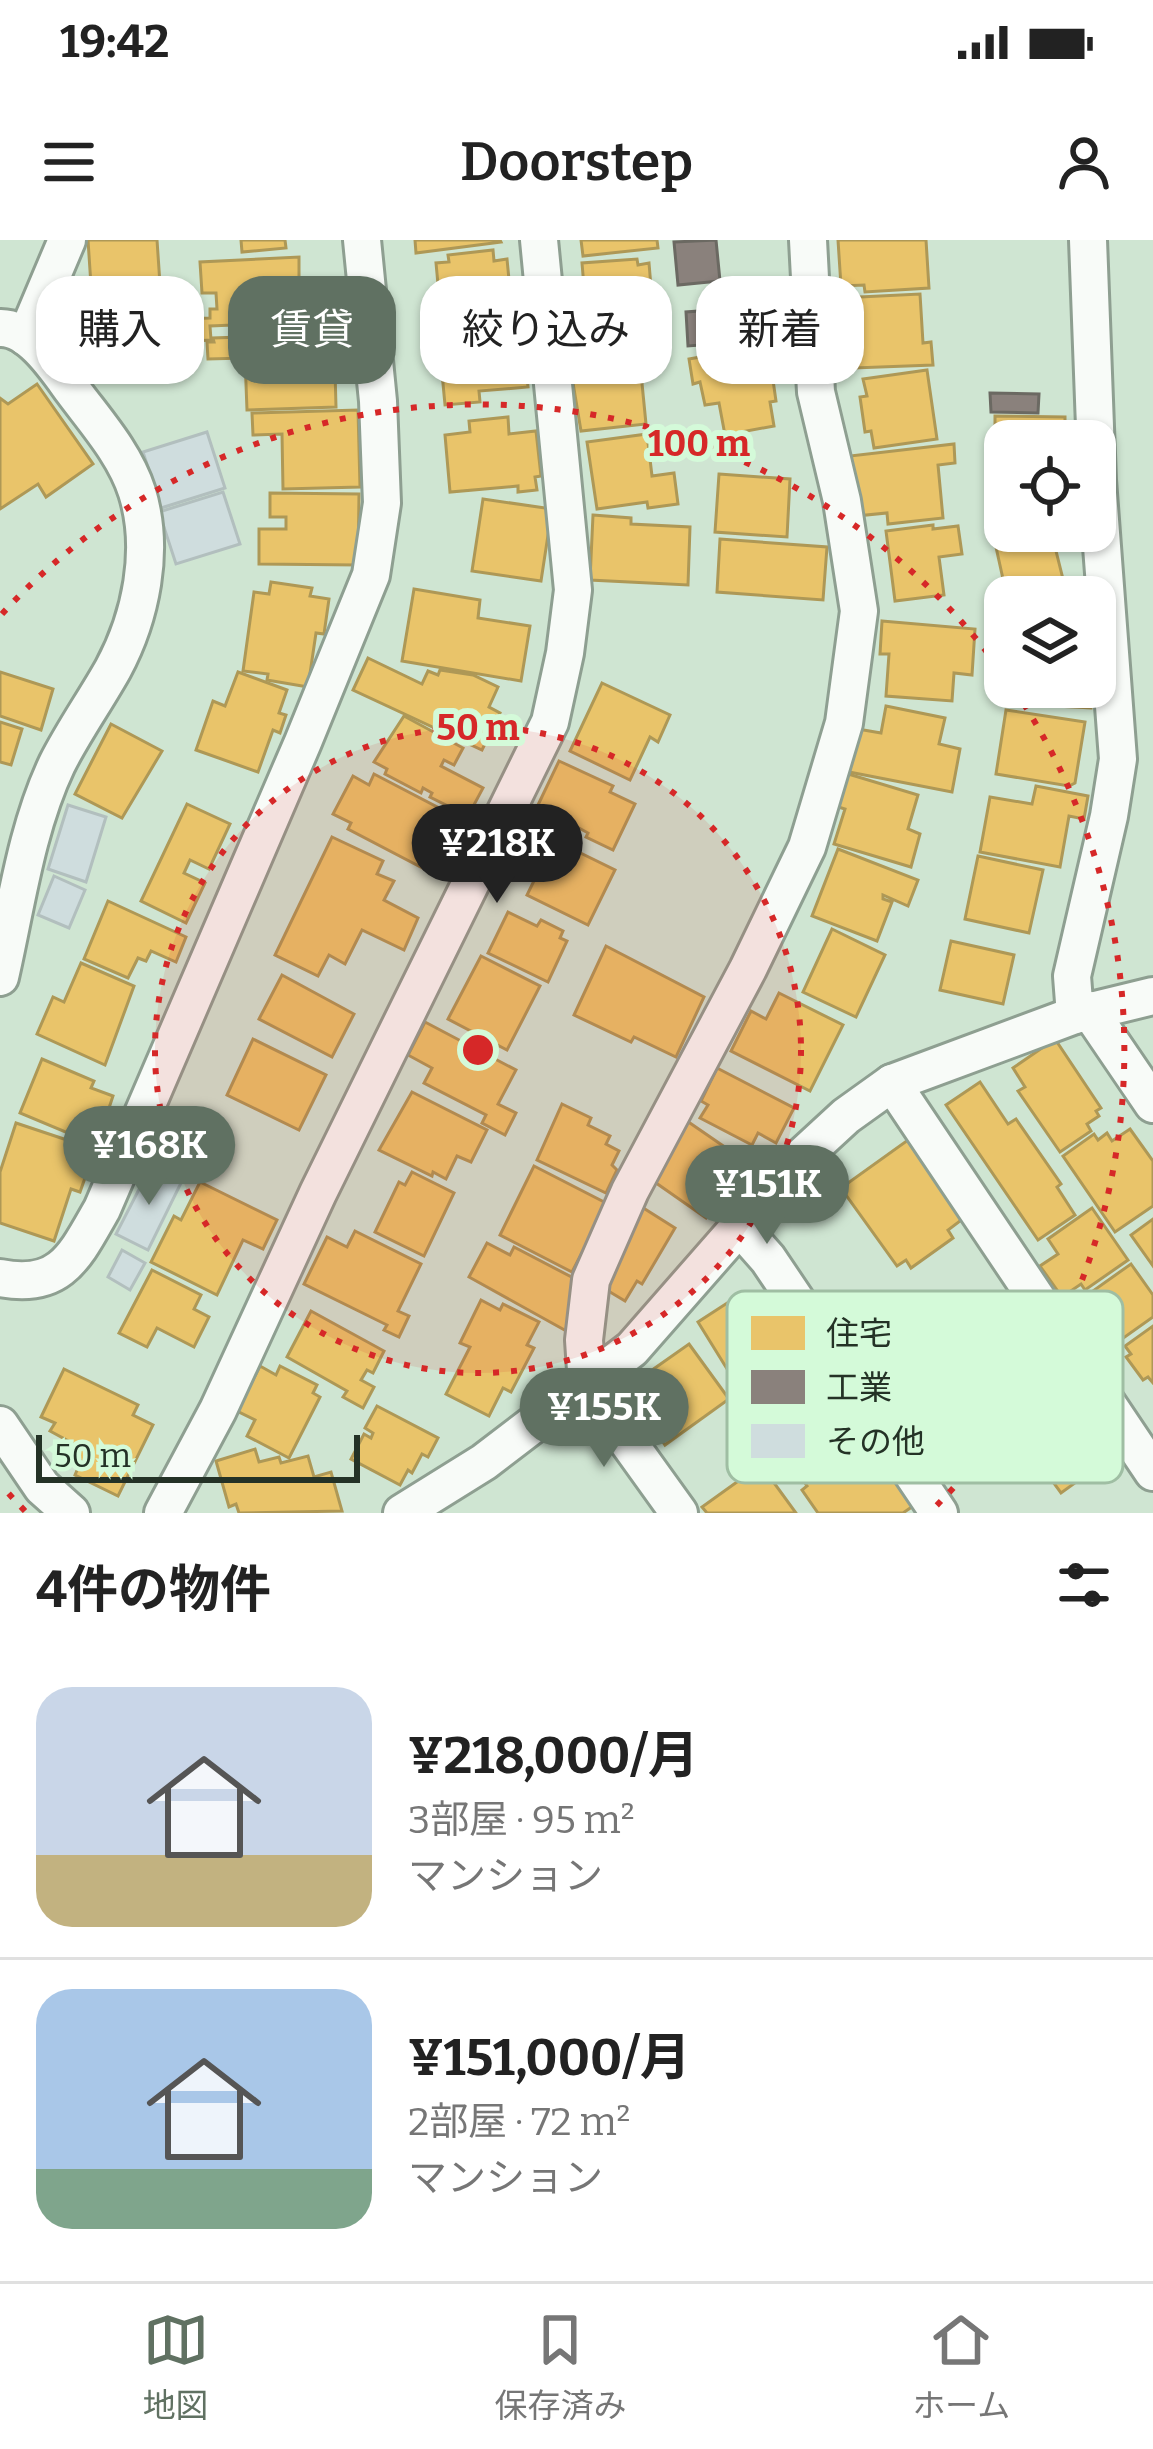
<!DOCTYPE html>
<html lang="ja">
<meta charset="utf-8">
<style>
body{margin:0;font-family:Bitter,"Noto Sans JP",serif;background:#f6f6f6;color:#222;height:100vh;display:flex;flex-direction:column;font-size:45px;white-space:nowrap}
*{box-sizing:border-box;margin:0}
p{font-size:39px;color:#767676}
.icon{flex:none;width:66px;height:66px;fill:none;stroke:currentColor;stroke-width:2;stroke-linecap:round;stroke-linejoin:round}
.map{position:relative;height:1273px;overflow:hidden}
.details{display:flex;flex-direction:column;background:#fff;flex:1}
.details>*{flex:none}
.top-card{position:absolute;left:36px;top:36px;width:1083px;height:108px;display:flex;gap:24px}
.buttons{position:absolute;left:984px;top:180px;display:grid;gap:24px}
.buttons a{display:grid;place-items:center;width:132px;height:132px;border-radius:24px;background:#fff;box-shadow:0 3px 9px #0004;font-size:60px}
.scale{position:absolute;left:36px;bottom:30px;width:324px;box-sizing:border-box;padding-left:12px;border:6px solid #243226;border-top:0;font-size:33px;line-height:42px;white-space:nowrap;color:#243226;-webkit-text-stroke:9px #d4fad9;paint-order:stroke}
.price{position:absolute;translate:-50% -102px;padding:0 27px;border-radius:42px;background:#607162;color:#fff;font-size:39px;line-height:78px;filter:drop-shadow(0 3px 6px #0008)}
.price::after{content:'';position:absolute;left:50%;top:72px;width:36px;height:27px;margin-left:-18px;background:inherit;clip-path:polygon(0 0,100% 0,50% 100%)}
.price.selected{background:#222;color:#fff}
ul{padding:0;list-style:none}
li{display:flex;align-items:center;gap:36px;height:300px;padding:0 36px}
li+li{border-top:3px solid #e0e0e0}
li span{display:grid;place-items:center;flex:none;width:336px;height:240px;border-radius:36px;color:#555}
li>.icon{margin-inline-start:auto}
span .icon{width:144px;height:144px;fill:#fffc;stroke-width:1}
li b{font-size:51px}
h2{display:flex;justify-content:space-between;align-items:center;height:144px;padding:0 36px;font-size:51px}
.chip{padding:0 42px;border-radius:36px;background:#fff;box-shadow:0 3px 9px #0004;font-size:42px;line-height:108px}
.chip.selected{background:#607162;color:#fff}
.status{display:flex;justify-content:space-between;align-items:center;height:84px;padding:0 60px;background:#fff;direction:ltr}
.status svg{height:33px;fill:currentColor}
header{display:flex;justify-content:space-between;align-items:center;height:156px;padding:0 36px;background:#fff;font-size:54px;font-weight:600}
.tab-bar{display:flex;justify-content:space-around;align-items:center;height:168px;border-top:3px solid #e0e0e0;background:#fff;font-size:33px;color:#767676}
.tab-bar a{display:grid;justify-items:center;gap:6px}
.tab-bar .selected{color:#607162}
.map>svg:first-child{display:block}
.homes{fill:#e9c46a;stroke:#ae9856;stroke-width:3}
.industry{fill:#8a817c;stroke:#6b6962;stroke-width:3}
.building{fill:#cfddde;stroke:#b2bfbe;stroke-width:3}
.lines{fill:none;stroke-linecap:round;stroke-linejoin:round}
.street-casing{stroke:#8e9f91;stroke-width:42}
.street{stroke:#f8fbf8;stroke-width:36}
.ring{fill:none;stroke:#d62828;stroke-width:6;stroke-dasharray:6 12}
.key{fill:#d4fad9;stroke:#9fbea3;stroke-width:3}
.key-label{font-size:33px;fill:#243226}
.centre{fill:#d62828;stroke:#d4fad9;stroke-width:6}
.ring-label{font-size:36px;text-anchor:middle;font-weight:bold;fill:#d62828;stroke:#d4fad9;stroke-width:12;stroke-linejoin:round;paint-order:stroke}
</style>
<div class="status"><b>19:42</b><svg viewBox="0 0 49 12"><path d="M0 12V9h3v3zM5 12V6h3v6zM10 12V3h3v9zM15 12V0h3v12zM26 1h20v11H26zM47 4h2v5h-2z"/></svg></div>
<header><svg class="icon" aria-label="menu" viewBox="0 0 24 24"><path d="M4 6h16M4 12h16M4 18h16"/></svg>Doorstep<svg class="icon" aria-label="person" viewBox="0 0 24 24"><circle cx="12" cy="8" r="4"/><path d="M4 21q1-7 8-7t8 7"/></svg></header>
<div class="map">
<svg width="1153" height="1273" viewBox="0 0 1153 1273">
<rect width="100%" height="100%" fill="#cfe5d2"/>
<g class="homes">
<path d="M 88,0 L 157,0 L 166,132 L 97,136 Z"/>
<path d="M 241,0 L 285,0 L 286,8 L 242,12 Z"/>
<path d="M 415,0 L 500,0 L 501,2 L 416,13 Z"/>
<path d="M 581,0 L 657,0 L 658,8 L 583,16 Z"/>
<path d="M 838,0 L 926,0 L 929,48 L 865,52 L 864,45 L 841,46 Z"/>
<path d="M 493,10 L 494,21 L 507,19 L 514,91 L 443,98 L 436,23 L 449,22 L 448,15 Z"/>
<path d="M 299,17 L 299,42 L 332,41 L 334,80 L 301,81 L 301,89 L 233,91 L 233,85 L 210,86 L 211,100 L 177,102 L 176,79 L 210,78 L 210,69 L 217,69 L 216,53 L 202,53 L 200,22 Z"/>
<path d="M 637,19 L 638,25 L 649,23 L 655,95 L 578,97 L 571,48 L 584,47 L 582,23 Z"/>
<path d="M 920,54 L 923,103 L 931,102 L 933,125 L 854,128 L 852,96 L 859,96 L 858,90 L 842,91 L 840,58 Z"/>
<path d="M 523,93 L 528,147 L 479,151 L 480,162 L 445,165 L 439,101 Z"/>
<path d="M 334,94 L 336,167 L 247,170 L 245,118 L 208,119 L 207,102 L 214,102 L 213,98 Z"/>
<path d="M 774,104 L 778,123 L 762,126 L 765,142 L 773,140 L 776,161 L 770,162 L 774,186 L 725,195 L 719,163 L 705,165 L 700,142 L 693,144 L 689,119 Z"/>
<path d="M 639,113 L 646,184 L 581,191 L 571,131 L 587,130 L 585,119 Z"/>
<path d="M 927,130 L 937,199 L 874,208 L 871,191 L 865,192 L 860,157 L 867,156 L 863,139 Z"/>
<path d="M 37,144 L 93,224 L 46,257 L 38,244 L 0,269 L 0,158 L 8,164 Z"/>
<path d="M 358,170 L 360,247 L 283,249 L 282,194 L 253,195 L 252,173 Z"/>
<path d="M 995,176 L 1065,177 L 1065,201 L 1005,201 L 1005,267 L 1004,214 L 995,213 Z"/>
<path d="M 508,177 L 509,194 L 536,191 L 541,236 L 535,237 L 537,250 L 518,252 L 518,246 L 450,252 L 445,195 L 470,192 L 469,181 Z"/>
<path d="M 647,194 L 652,236 L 674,233 L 678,264 L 648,268 L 647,262 L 597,269 L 587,202 Z"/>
<path d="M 954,204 L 955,223 L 938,225 L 943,278 L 888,284 L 887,273 L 856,276 L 850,216 Z"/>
<path d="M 719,234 L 790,239 L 787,297 L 715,292 Z"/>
<path d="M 270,253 L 359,254 L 358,325 L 259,324 L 259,289 L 286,289 L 286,277 L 270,277 Z"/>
<path d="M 483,259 L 552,269 L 541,341 L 472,331 Z"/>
<path d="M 593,275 L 631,278 L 631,284 L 690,287 L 688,345 L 590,340 Z"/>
<path d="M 1005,277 L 1005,291 L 1051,291 L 1063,339 L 1092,338 L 1093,357 L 1007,357 L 990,280 Z"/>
<path d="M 933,285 L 933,289 L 958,286 L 962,314 L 939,317 L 944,355 L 895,361 L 886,291 Z"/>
<path d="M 720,299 L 827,307 L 823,360 L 717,352 Z"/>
<path d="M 271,342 L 312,348 L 310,356 L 329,359 L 324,394 L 316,393 L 308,447 L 267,440 L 268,434 L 243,431 L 254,352 L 269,354 Z"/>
<path d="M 414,349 L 480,360 L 478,378 L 530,386 L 521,441 L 402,421 Z"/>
<path d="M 882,381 L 975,389 L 972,435 L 954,433 L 952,461 L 886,456 L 889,414 L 880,414 Z"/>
<path d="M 368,418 L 422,444 L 428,431 L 438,435 L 440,430 L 473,435 L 498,447 L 489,467 L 500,473 L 482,510 L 353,450 Z"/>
<path d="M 0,432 L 53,449 L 41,490 L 0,476 Z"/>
<path d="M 238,432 L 287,450 L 279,473 L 286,475 L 280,493 L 273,490 L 258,532 L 196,510 L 213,461 L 225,466 Z"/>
<path d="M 602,443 L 670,475 L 658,502 L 650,497 L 630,540 L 570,511 Z"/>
<path d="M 1020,447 L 1093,447 L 1091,468 L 1019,464 Z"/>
<path d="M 886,466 L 945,478 L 939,504 L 960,509 L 952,552 L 844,531 L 852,488 L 881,493 Z"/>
<path d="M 1006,470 L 1085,482 L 1075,543 L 1069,546 L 996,534 Z"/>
<path d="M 404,476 L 463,508 L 454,525 L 444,520 L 441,526 L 483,548 L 468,576 L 430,557 L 432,553 L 423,548 L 421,553 L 385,534 L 387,529 L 374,522 Z"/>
<path d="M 0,482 L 22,489 L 11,525 L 0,522 Z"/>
<path d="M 111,484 L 162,511 L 122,578 L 75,554 Z"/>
<path d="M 559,521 L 613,546 L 610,552 L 635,564 L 613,610 L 586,597 L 588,593 L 538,565 Z"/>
<path d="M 845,533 L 918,555 L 908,589 L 920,594 L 911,627 L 834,604 L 845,569 L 835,566 Z"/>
<path d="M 374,534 L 462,580 L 434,634 L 348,589 L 351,583 L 333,574 L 353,536 L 369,545 Z"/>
<path d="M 1036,546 L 1088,556 L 1084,579 L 1069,576 L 1060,627 L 980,612 L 990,557 L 1032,564 Z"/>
<path d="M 187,564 L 230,584 L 209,629 L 190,620 L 184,633 L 205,643 L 186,683 L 141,661 Z"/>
<path d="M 332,597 L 383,621 L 377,634 L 394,641 L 384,660 L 418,678 L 404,710 L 362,690 L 345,724 L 329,715 L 318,736 L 275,715 Z"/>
<path d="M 554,600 L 615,630 L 588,685 L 527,655 Z"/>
<path d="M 838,609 L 918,640 L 908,666 L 883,655 L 883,659 L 892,662 L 877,701 L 812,676 Z"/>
<path d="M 978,616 L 1043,630 L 1029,693 L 965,679 Z"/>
<path d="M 108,661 L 186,697 L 176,722 L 151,711 L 146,721 L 138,718 L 128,738 L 84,719 Z"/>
<path d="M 508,672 L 537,686 L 541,680 L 563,691 L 560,698 L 567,701 L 548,742 L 488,713 Z"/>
<path d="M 832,689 L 885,715 L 856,777 L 803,752 Z"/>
<path d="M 951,701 L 1014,715 L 1003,764 L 940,750 Z"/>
<path d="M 606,706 L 704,757 L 676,817 L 634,797 L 631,802 L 574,775 Z"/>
<path d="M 481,716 L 540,746 L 507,810 L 448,779 Z"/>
<path d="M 81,723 L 134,746 L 105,825 L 37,794 L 53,757 L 64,762 Z"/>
<path d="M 282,735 L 354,774 L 332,817 L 259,779 Z"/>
<path d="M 779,753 L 843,785 L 810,851 L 731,811 L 751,771 L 766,779 Z"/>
<path d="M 425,782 L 516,830 L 498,864 L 516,873 L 505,895 L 482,883 L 486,875 L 424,843 L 432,828 L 408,815 Z"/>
<path d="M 253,799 L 326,835 L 299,890 L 227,855 Z"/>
<path d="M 1055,799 L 1101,868 L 1096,871 L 1099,876 L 1087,884 L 1091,891 L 1060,912 L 1018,851 L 1025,847 L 1013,828 Z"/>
<path d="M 42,819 L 94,841 L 91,848 L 113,856 L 109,868 L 126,876 L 111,911 L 20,873 Z"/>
<path d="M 717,828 L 794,868 L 776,903 L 758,893 L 752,905 L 700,878 L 708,865 L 701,861 Z"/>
<path d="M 980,842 L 1008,884 L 1016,879 L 1061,944 L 1057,947 L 1075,975 L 1038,1000 L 946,865 Z"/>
<path d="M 412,852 L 487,890 L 471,922 L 457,916 L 446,939 L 433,932 L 432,936 L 379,910 Z"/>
<path d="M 562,864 L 591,878 L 588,885 L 610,896 L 606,904 L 619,911 L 612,925 L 617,930 L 606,953 L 537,920 Z"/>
<path d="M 687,881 L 745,921 L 706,978 L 649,938 Z"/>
<path d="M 16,883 L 85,906 L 76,931 L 86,935 L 80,952 L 71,949 L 54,1001 L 0,983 L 0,932 Z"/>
<path d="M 1130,889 L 1153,921 L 1153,966 L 1115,992 L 1063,916 L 1094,894 L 1098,900 L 1107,893 L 1112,901 Z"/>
<path d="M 908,900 L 964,978 L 948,990 L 953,998 L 911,1028 L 906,1020 L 897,1026 L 841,948 Z"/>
<path d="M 534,926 L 606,963 L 593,1006 L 587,1003 L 572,1032 L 500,995 Z"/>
<path d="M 412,932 L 454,953 L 424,1016 L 375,992 L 399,942 L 405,945 Z"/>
<path d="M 200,942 L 277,980 L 263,1009 L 243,1000 L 217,1055 L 151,1022 L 174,976 L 181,980 Z"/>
<path d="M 637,964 L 675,988 L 642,1044 L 637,1041 L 625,1061 L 600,1046 Z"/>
<path d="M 1092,968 L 1128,1020 L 1085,1050 L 1081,1044 L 1062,1057 L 1040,1026 L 1058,1014 L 1048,999 Z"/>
<path d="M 1153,979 L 1153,1026 L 1131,995 Z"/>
<path d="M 355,991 L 421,1024 L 398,1071 L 409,1076 L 399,1097 L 384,1090 L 387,1085 L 304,1044 L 327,997 L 347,1007 Z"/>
<path d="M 487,1003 L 510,1015 L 514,1007 L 583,1043 L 570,1093 L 469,1037 Z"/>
<path d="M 1131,1024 L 1153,1055 L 1153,1077 L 1122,1099 L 1090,1053 Z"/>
<path d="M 152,1030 L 201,1055 L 194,1069 L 209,1077 L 194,1107 L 157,1088 L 147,1107 L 119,1093 Z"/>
<path d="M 738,1056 L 778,1121 L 737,1145 L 698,1082 Z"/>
<path d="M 1013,1059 L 1050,1116 L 1054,1114 L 1082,1152 L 1078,1154 L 1103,1190 L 1122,1209 L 1061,1253 L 952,1103 Z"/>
<path d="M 481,1060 L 500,1070 L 503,1064 L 539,1082 L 527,1105 L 534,1108 L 511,1152 L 503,1148 L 489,1176 L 446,1154 L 470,1107 L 460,1103 Z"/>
<path d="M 311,1071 L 384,1111 L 373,1133 L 367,1130 L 361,1140 L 374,1147 L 363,1168 L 343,1157 L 347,1151 L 287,1117 Z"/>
<path d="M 1153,1086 L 1153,1143 L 1148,1137 L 1143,1140 L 1126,1117 L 1131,1114 L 1125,1106 Z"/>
<path d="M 689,1104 L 729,1159 L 665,1205 L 658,1194 L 664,1191 L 636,1152 L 649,1142 L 645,1135 Z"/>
<path d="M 260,1126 L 276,1135 L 280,1126 L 317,1145 L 313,1153 L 320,1157 L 289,1218 L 247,1196 L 255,1180 L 237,1171 Z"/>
<path d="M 64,1129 L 138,1165 L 133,1175 L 153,1185 L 118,1256 L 75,1235 L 81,1221 L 67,1214 L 72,1203 L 50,1191 L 55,1183 L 41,1177 Z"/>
<path d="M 377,1166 L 438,1198 L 428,1217 L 422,1214 L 412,1233 L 408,1230 L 400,1245 L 351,1219 L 364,1194 L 371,1198 L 373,1193 L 365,1188 Z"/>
<path d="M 255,1209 L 259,1222 L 279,1217 L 281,1223 L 308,1216 L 314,1237 L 331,1232 L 342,1271 L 239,1273 L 236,1264 L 229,1267 L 216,1221 Z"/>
<path d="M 836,1212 L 844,1223 L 850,1219 L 865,1240 L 888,1224 L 916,1264 L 903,1273 L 818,1273 L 802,1250 L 807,1246 L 800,1236 Z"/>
<path d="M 769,1219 L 777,1230 L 769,1236 L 796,1273 L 707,1273 L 702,1267 Z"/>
</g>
<g class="industry">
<path d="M 716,0 L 720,41 L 678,45 L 674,2 Z"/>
<path d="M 768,66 L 771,100 L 688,106 L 686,72 Z"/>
<path d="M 990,153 L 1039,154 L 1038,173 L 991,172 Z"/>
</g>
<g class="building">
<path d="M 207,192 L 225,248 L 161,268 L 143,212 Z"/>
<path d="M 223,252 L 240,304 L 176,324 L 159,272 Z"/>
<path d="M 68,565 L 106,577 L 86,642 L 48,629 Z"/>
<path d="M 54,636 L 85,650 L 69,688 L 38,675 Z"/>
<path d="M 151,926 L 182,941 L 148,1010 L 116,994 Z"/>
<path d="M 122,1010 L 145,1023 L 130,1050 L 108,1037 Z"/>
</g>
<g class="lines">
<defs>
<g id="street">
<path d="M 0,88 C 30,87 57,129 73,151 C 96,182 125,214 137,252 C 155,310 141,377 113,429 C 95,461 73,492 57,524 C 26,589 16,667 0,737"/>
<path d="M 26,97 L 67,0"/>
<path d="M 1089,770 L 1153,864"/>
<path d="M 1075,775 L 1072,736 L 1109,576 L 1118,519 L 1097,240 L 1088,0"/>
<path d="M 892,843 L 1153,1232"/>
<path d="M 738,985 L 768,1019 L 939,1273"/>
<path d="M 0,1038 C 61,1050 75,1016 102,969 L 303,502 L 371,335 L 382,263 L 378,161 L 362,0"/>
<path d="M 0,1185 L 42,1247 L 71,1273"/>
<path d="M 163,1273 L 218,1170 L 318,953 L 550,482 L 565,413 L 573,350 L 539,0"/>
<path d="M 402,1273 L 484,1222 L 632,1109 L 795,923 L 846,876 L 892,843 L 1075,775 L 1153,756"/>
<path d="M 679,1273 L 587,1145 L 584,1100 L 591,1040 L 630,951 L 748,729 L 807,607 L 844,483 L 859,371 L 842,261 L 816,152 L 808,0"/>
</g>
</defs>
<use href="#street" class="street-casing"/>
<use href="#street" class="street"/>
</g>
<circle cx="478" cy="810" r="323" fill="#d62828" fill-opacity=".12"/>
<g class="ring">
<circle cx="478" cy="810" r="323"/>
<path d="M25 1271A646 646 0 0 1 2 1246M2 374A646 646 0 0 1 1004 435M1014 449A646 646 0 0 1 931 1271"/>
</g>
<rect x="727" y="1051" width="396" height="192" rx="18" class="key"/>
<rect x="751" y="1076" width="54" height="34" fill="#e9c46a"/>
<rect x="751" y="1130" width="54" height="34" fill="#8a817c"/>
<rect x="751" y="1184" width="54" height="34" fill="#cfddde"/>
<g class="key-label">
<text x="826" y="1105">住宅</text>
<text x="826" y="1159">工業</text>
<text x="826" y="1213">その他</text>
</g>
<circle cx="478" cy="810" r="18" class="centre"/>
<g class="ring-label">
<text x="699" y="216">100 m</text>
<text x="478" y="500">50 m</text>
</g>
</svg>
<div class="buttons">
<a><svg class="icon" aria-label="locate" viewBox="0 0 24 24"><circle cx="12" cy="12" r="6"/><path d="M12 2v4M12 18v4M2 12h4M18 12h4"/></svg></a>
<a><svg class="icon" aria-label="layers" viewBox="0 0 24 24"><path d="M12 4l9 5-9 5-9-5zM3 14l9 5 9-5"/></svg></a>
</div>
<div class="scale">50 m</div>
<b class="price selected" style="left:497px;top:666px">¥218K</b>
<b class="price" style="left:149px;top:968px">¥168K</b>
<b class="price" style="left:767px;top:1007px">¥151K</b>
<b class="price" style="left:604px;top:1230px">¥155K</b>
<div class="top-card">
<a class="chip">購入</a>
<a class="chip selected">賃貸</a>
<a class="chip">絞り込み</a>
<a class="chip">新着</a>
</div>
</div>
<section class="details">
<h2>4件の物件<svg class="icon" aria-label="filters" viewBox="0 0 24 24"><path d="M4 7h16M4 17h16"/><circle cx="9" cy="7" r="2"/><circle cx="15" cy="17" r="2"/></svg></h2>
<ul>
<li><span style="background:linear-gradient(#c9d6e8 70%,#c2b280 0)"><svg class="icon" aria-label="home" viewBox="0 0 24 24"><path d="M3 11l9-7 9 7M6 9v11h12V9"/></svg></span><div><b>¥218,000/月</b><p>3部屋 · 95 m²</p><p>マンション</p></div></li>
<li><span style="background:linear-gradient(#a9c7e8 75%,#7fa58c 0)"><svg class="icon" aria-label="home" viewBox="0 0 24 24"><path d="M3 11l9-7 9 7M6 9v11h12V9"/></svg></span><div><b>¥151,000/月</b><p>2部屋 · 72 m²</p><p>マンション</p></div></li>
</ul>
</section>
<nav class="tab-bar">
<a class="selected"><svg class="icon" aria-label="map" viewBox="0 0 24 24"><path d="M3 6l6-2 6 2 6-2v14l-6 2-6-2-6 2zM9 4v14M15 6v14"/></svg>地図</a>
<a><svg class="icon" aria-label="saved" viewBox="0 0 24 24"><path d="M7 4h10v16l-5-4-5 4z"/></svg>保存済み</a>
<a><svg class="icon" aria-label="home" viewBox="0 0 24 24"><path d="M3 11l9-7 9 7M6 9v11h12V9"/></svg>ホーム</a>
</nav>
